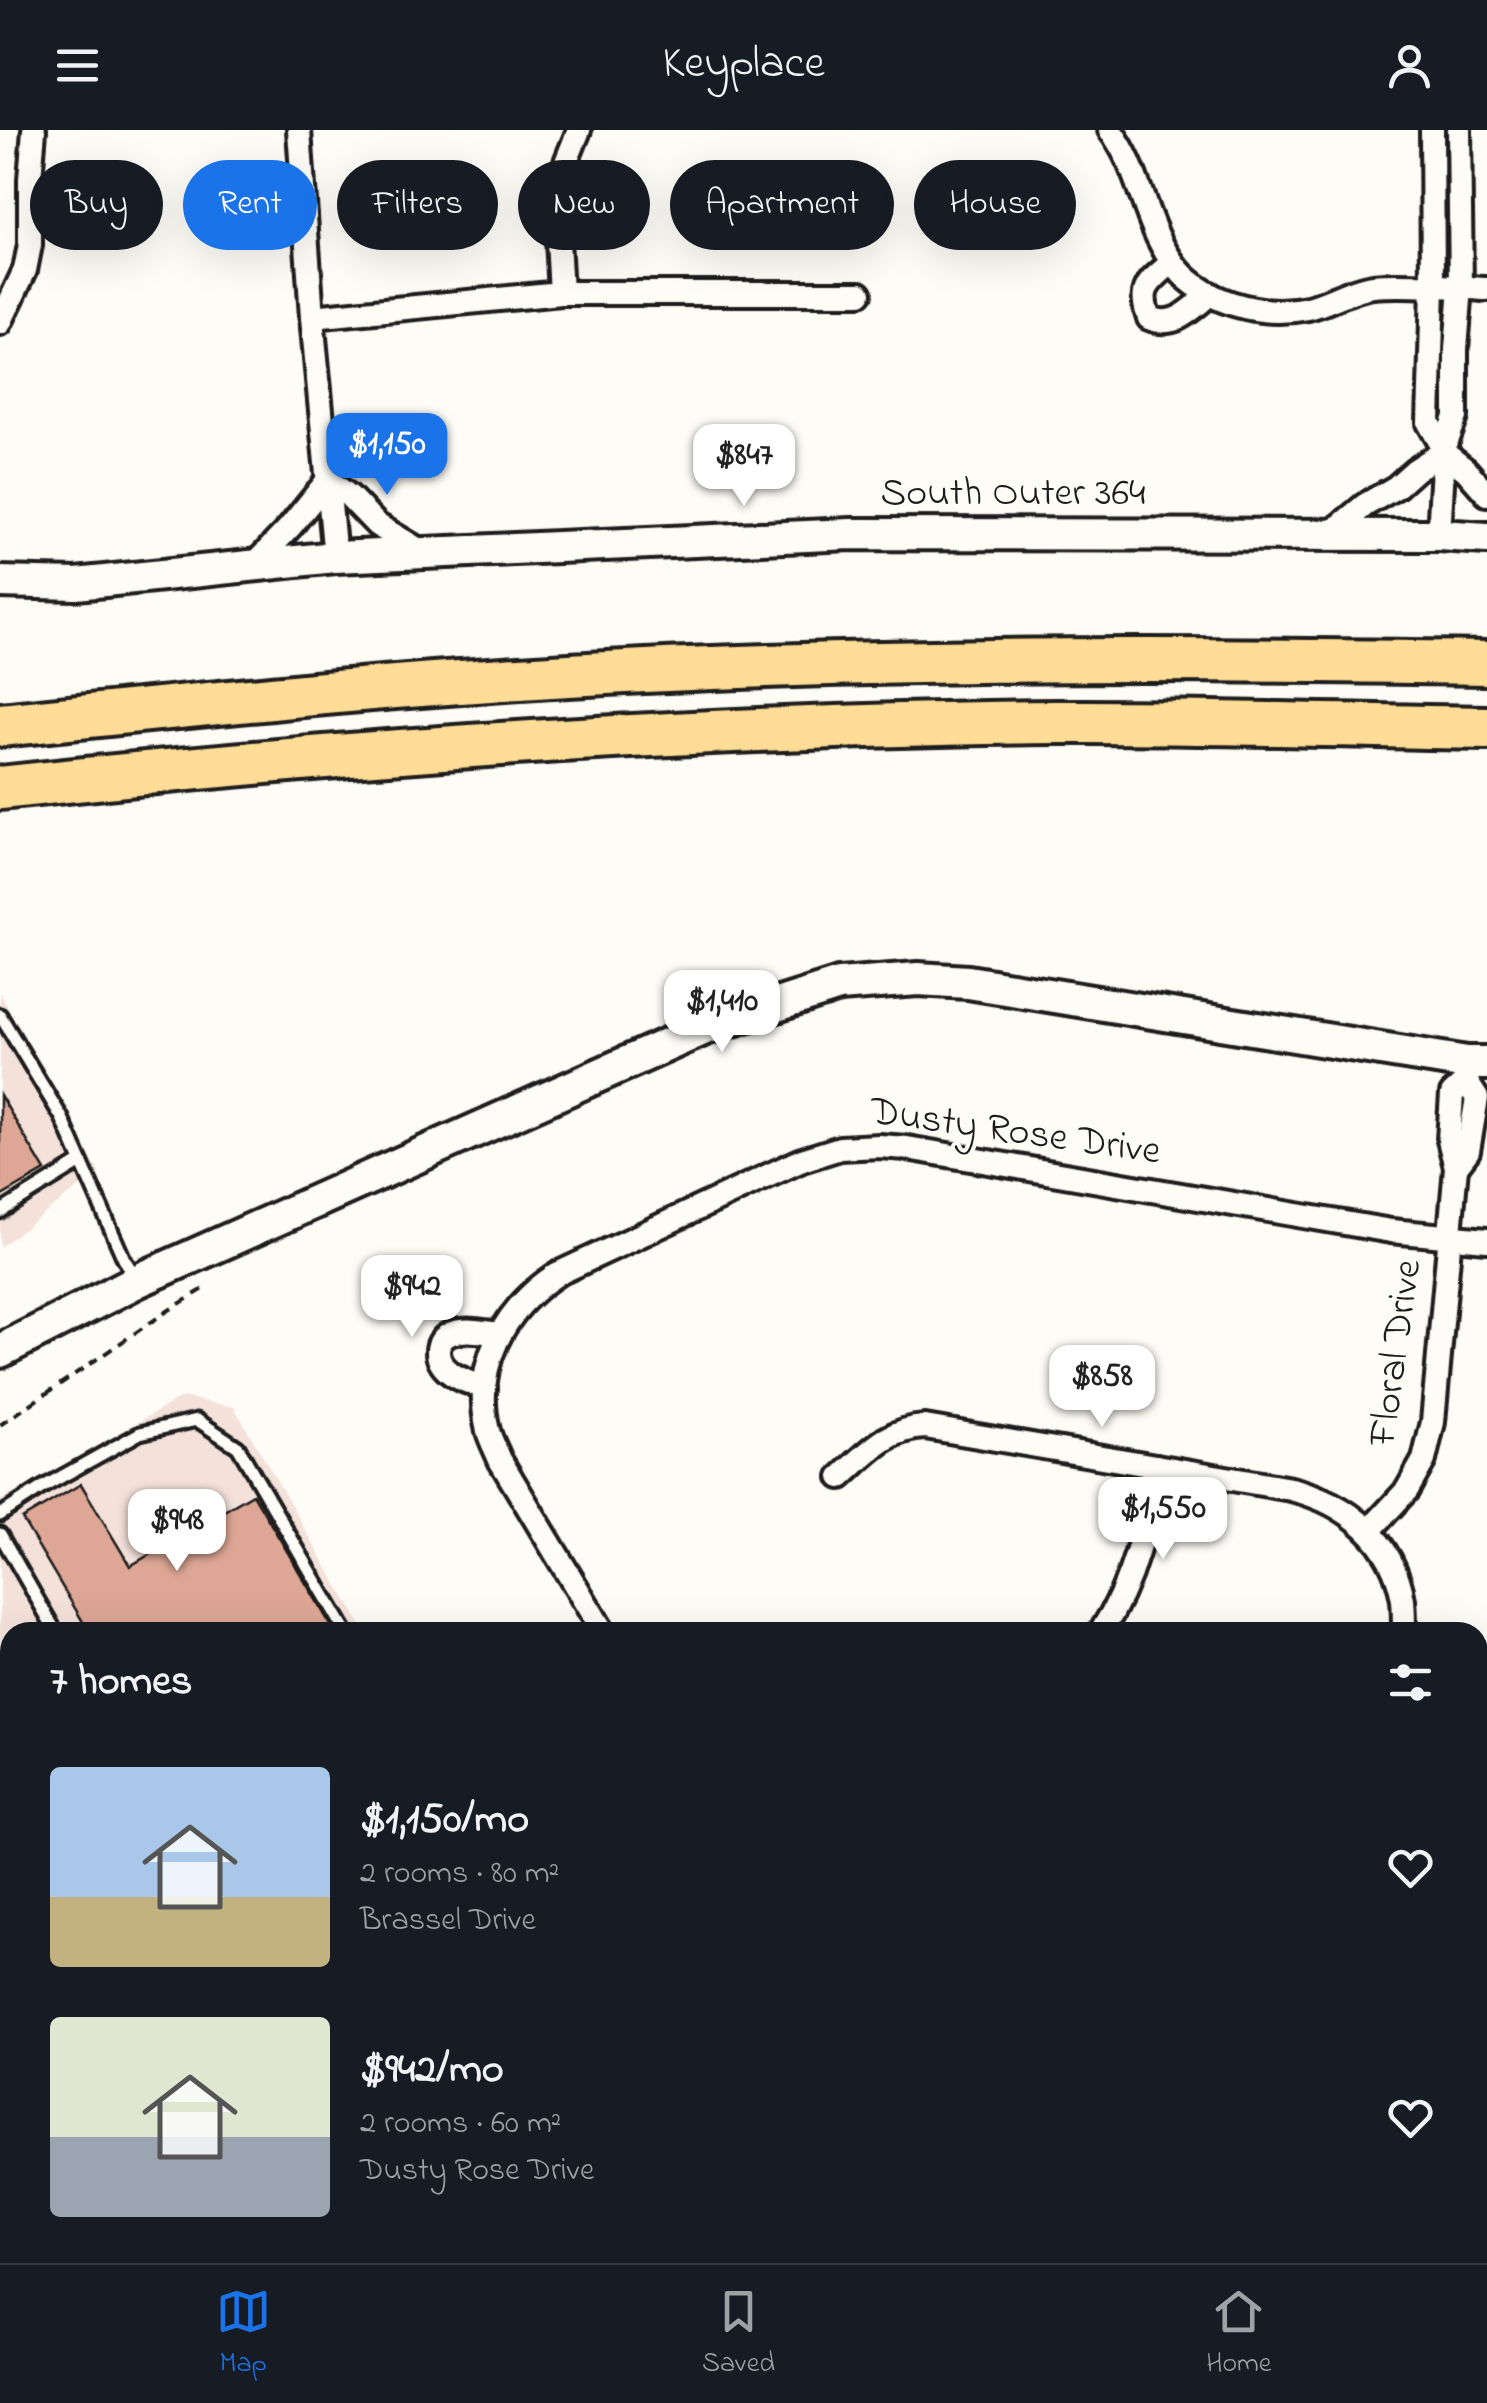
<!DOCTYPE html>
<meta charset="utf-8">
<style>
body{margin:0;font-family:"Indie Flower",sans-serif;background:#242831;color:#f1f3f6;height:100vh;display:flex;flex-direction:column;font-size:38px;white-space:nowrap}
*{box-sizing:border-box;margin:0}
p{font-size:32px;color:#9ea1a6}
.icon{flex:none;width:55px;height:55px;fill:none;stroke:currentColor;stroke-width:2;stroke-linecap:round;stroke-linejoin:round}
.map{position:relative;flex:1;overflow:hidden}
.panel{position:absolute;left:0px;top:1492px;width:1488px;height:642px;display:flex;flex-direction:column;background:#171b24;border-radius:30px 30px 0 0;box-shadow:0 10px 40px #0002}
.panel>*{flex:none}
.guide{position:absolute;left:30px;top:30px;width:1428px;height:90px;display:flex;gap:20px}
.price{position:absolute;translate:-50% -85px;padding:0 22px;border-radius:20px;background:#fff;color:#222;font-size:32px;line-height:65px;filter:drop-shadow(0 2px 5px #0008)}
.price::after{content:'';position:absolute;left:50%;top:60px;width:30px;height:22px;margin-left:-15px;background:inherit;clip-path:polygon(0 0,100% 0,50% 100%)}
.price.selected{background:#1a73e8;color:#fff}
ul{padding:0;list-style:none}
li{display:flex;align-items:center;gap:30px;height:250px;padding:0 50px}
li span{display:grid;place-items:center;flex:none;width:280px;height:200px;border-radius:10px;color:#555}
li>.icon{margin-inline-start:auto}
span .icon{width:120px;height:120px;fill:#fffc;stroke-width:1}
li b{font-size:42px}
h2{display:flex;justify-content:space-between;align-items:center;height:120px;padding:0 50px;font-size:42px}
.chip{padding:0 35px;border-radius:45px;background:#171b24;box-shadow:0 10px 40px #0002;font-size:35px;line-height:90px}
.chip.selected{background:#1a73e8;color:#fff}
header{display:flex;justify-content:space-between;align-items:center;height:130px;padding:0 50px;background:#171b24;font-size:45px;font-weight:600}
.menu{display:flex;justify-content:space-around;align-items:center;height:140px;border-top:2px solid #363941;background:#171b24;font-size:28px;color:#9ea1a6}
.menu a{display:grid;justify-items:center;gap:5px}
.menu .selected{color:#1a73e8}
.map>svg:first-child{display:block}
.built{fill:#f4e2da}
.building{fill:#dea795;stroke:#1c1c1c;stroke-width:2.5}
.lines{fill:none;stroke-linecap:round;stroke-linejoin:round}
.service-casing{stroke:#1c1c1c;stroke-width:19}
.minor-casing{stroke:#1c1c1c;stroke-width:30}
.tertiary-casing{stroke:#1c1c1c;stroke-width:38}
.secondary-casing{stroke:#1c1c1c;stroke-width:40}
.motorway-casing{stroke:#1c1c1c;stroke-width:50}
.path{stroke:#1c1c1c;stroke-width:4;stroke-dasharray:10 8;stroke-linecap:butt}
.service{stroke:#fdfcf7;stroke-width:11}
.minor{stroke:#fdfcf7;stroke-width:22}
.tertiary{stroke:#fdfcf7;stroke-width:30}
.secondary{stroke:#fdfcf7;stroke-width:32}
.motorway{stroke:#ffdd96;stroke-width:42}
.labels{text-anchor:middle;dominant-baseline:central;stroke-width:8;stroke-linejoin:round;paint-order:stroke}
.street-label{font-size:40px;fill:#1c1c1c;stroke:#fdfcf7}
</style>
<header><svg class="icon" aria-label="menu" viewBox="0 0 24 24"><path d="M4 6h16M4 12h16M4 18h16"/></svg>Keyplace<svg class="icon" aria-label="person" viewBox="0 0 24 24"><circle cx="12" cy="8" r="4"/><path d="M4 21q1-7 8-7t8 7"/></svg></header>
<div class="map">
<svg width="1487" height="2133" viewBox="0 0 1487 2133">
<rect width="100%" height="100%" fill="#fdfcf7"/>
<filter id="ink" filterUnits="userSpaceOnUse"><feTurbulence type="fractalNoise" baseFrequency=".01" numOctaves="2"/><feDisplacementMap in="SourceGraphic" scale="20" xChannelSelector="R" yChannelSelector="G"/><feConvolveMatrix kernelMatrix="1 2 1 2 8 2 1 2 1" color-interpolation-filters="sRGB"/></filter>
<g filter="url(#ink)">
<g class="built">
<path d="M 0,863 L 99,1043 L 0,1117 Z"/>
<path d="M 182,1267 L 234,1277 L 365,1502 L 10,1502 L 10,2125 L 727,2125 L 732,2133 L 8,2133 L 0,2122 L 0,1371 Z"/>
</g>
<g class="building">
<path d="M 0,965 L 45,1041 L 0,1067 Z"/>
<path d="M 81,1354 L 130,1436 L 253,1364 L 335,1502 L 89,1502 L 22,1389 Z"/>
<path d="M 65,2125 L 98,2125 L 84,2133 L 69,2133 Z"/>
<path d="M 454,2125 L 576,2125 L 570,2129 L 572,2133 L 459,2133 Z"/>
</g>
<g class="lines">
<defs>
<g id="service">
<path d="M 0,885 L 62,988 L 124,1129 L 136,1148"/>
<path d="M 0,1082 L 81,1032"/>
<path d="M 0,1385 L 43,1357 L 140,1303 L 197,1290 L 238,1317 L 346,1502"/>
<path d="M 0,1404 L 56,1502"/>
<path d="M 0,2103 L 10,2120"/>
<path d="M 415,2125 L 420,2133"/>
<path d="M 235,2133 L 249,2125"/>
<path d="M 698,2133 L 710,2125 L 715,2133"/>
</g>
<g id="minor">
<path d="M 299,0 L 312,187 L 335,427"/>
<path d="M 1110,0 C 1140,38 1143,90 1171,130 C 1199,172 1260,188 1308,178 C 1329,173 1350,159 1373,156 C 1406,153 1453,157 1487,159"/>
<path d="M 1432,0 L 1433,157 L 1429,293 L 1444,319"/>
<path d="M 1172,132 C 1150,152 1137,157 1149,188 C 1175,199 1190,180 1210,164"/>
<path d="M 561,163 L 557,92 L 560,47 L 579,0"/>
<path d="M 312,187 L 561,163 L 860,163"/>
<path d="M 0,193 L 25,140 L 30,115 L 30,49 L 34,0"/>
<path d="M 1329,405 L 1365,375 L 1396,357 L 1415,340 L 1443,322 L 1466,340 L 1487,364"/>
<path d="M 1439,405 L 1444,319 L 1456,287 L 1456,219 L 1461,157 L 1459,0"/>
<path d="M 254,435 L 290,397 L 328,350 L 349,366 L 377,395 L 424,423"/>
<path d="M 1456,1037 L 1468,1021 L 1477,968 L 1466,951"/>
<path d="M 485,1258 C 473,1253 458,1250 448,1241 C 435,1230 433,1210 452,1203 C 467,1198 484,1202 500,1204"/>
<path d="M 841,1347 C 868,1323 887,1299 925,1297 L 1291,1359 C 1348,1373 1393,1410 1403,1470 C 1404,1481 1404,1492 1404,1502"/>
<path d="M 1369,1401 L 1407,1360 L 1424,1330 L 1433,1292 L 1456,1037 L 1449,1010 L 1452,964 L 1466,951 L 1467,933"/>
<path d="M 603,1502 L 500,1330 C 496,1320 491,1311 488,1301 C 472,1236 504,1179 557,1144 L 802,1030 L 840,1018 L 879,1016 L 907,1018 L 1391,1101 L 1487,1110"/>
<path d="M 1101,1502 C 1135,1449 1145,1398 1156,1336"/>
<path d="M 1478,1713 L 1487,1716"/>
<path d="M 1478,1984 L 1487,1986"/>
<path d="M 1337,2125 L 1338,2133"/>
<path d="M 1013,2133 L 1014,2125"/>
</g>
<path id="tertiary" d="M 0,452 L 76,454 L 335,427 L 851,404 L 1439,405 L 1487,408"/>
<path id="secondary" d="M 0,1221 L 137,1151 L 705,898 L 839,855 L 918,849 L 968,852 L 1467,933 L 1487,933"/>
<g id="motorway">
<path d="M 0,595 C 168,578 336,560 504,549 C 832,527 1159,528 1487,533"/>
<path d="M 0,658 C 350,620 703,596 1056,592 C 1200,591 1343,596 1487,598"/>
</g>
</defs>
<use href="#service" class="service-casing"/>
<use href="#minor" class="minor-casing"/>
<use href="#tertiary" class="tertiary-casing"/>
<use href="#secondary" class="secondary-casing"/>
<use href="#motorway" class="motorway-casing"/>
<path class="path" d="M 0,1295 L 166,1182 L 207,1157"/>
<use href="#service" class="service"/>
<use href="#minor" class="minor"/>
<use href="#tertiary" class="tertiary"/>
<use href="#secondary" class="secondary"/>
<use href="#motorway" class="motorway"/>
</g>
</g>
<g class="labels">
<g class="street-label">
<text x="1013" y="364">South Outer 364</text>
<text transform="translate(1015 1003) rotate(8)">Dusty Rose Drive</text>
<text transform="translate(1397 1223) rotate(-82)">Floral Drive</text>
</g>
</g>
</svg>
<b class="price selected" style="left:387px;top:368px">$1,150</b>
<b class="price" style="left:744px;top:379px">$847</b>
<b class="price" style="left:722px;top:925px">$1,410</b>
<b class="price" style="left:412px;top:1210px">$942</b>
<b class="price" style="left:1102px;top:1300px">$858</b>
<b class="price" style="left:1163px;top:1432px">$1,550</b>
<b class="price" style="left:177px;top:1444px">$948</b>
<div class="guide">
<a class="chip">Buy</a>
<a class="chip selected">Rent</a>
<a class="chip">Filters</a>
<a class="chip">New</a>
<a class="chip">Apartment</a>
<a class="chip">House</a>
</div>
<section class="panel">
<h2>7 homes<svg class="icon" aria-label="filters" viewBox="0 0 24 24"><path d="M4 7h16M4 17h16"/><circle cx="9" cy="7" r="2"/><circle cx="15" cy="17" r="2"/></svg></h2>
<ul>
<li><span style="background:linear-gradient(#a9c7e8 65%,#c2b280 0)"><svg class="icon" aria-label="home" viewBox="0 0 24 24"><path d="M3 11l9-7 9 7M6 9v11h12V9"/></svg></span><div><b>$1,150/mo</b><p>2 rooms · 80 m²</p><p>Brassel Drive</p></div><svg class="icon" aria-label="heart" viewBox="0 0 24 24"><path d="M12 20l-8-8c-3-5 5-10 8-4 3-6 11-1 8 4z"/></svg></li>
<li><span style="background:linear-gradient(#dfe7d0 60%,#9aa5b1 0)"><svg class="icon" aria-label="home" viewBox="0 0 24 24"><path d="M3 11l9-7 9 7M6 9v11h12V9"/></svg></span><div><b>$942/mo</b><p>2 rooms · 60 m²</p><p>Dusty Rose Drive</p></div><svg class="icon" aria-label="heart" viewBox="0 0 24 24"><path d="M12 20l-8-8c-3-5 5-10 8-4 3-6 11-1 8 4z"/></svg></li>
</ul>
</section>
</div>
<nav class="menu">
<a class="selected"><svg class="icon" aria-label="map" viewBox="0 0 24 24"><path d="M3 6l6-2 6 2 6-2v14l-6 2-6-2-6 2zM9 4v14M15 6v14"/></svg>Map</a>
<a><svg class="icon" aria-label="saved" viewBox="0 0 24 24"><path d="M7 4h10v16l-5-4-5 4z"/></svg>Saved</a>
<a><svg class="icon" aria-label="home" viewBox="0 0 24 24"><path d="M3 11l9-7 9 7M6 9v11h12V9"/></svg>Home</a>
</nav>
